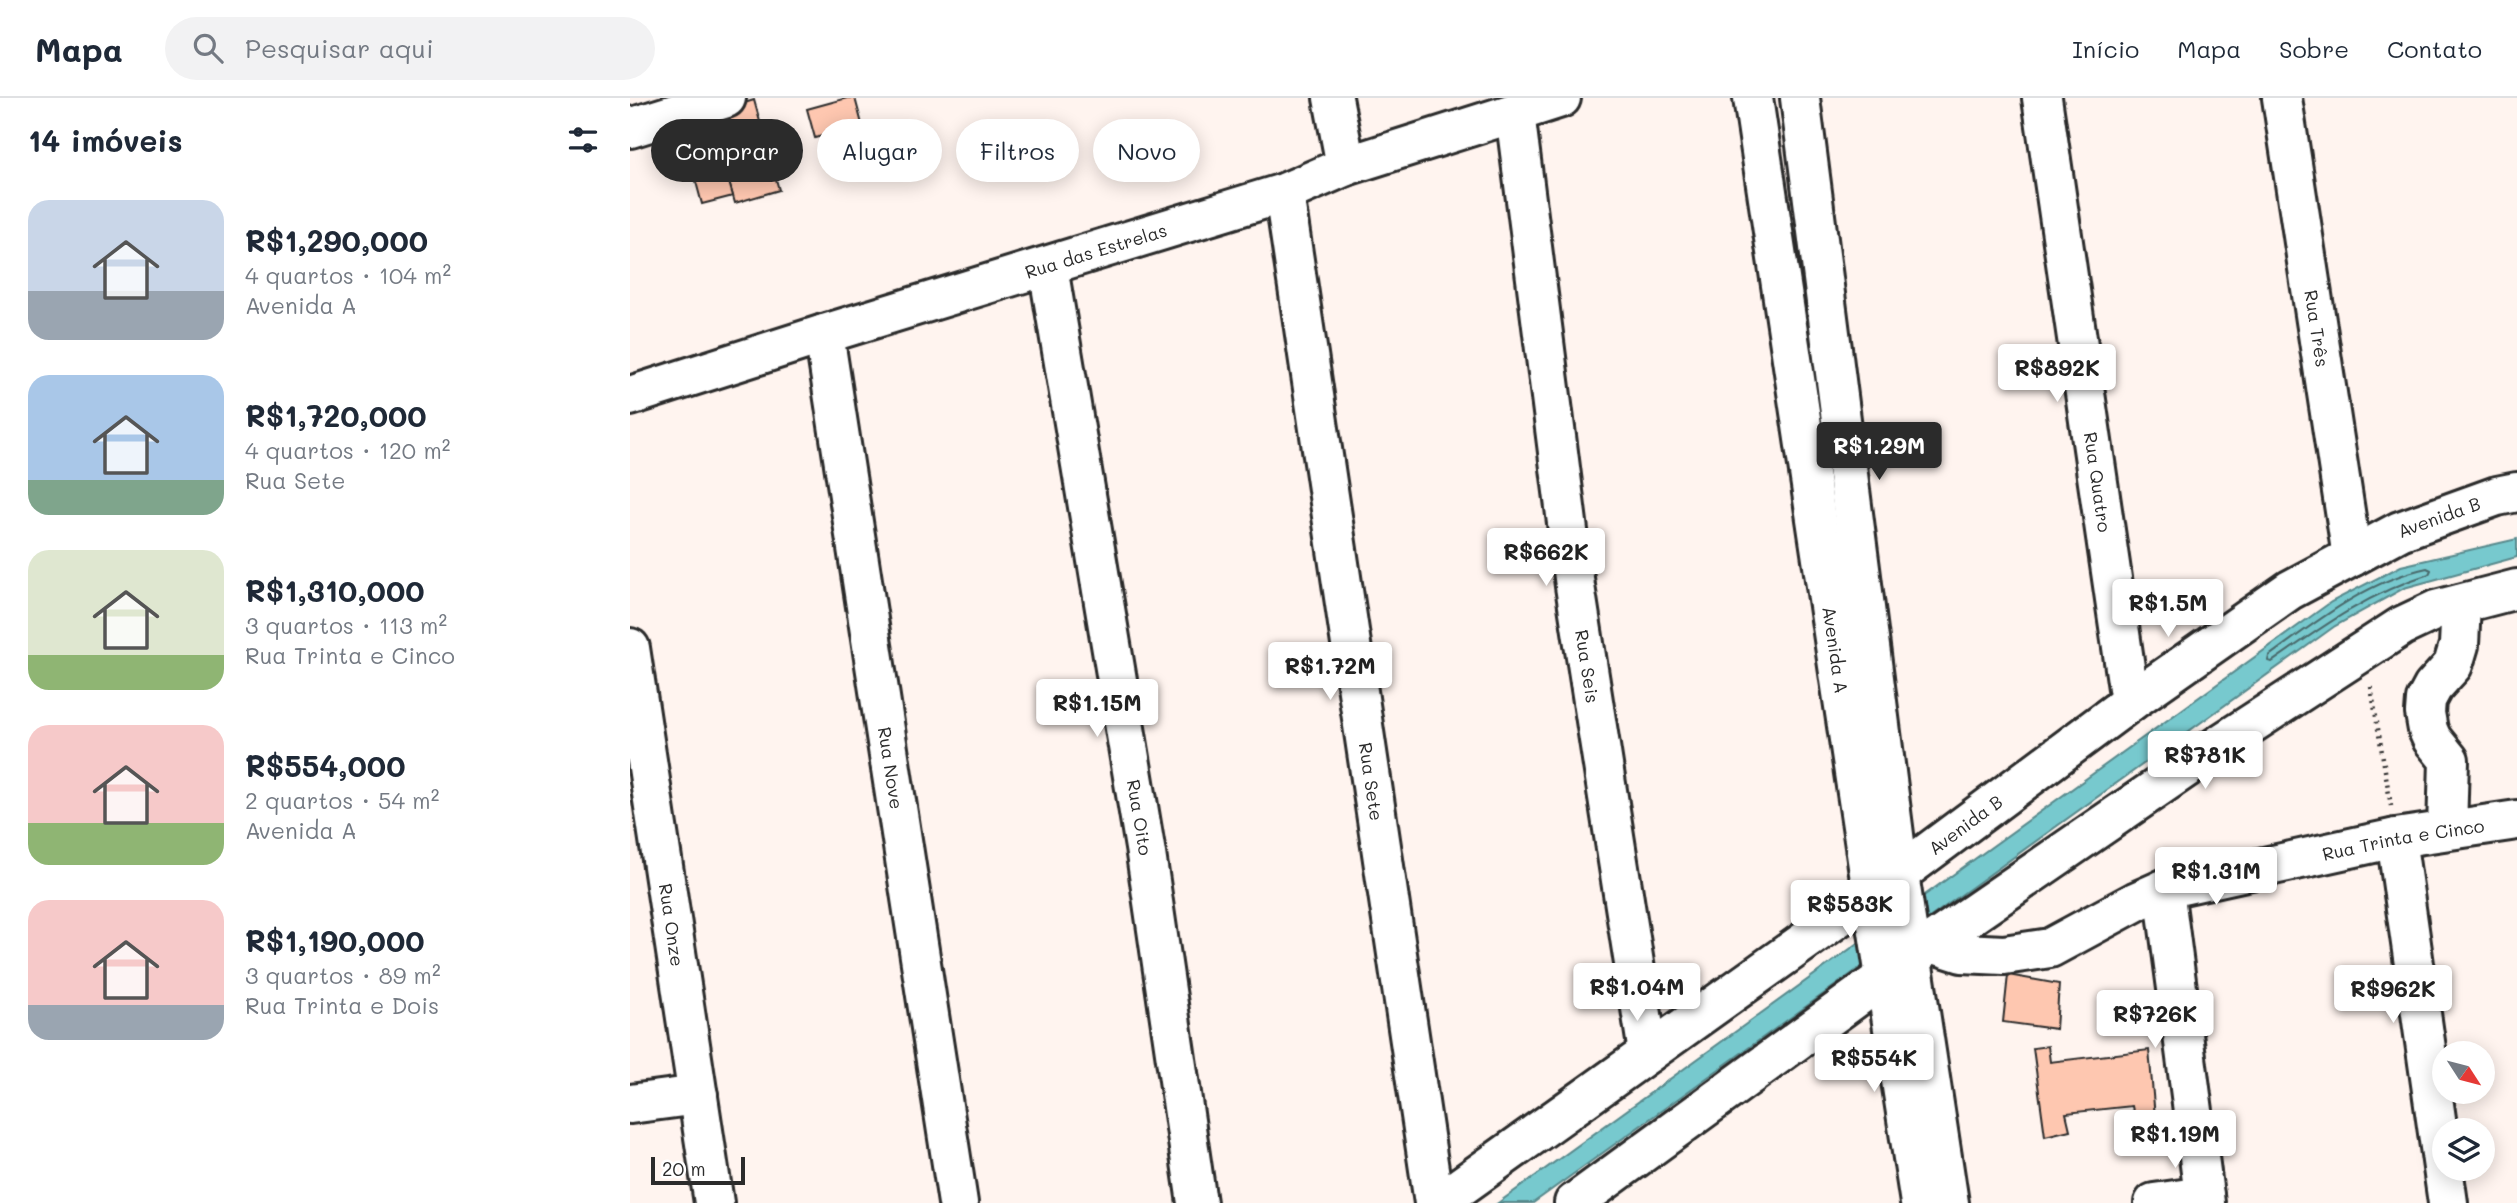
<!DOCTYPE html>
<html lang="pt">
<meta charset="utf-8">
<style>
body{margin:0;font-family:Mali,sans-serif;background:#f2f2f3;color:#1f2937;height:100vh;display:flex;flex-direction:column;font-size:26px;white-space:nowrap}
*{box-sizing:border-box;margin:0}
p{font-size:23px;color:#747a83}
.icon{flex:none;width:38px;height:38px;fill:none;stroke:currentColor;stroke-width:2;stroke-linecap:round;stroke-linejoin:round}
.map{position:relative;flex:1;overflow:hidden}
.panel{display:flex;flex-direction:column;background:#fff;width:630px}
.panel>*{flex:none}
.guide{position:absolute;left:21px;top:21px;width:665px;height:63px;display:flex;gap:14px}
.needle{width:46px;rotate:126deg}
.buttons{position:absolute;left:1802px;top:943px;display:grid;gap:14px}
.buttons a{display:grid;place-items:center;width:63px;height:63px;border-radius:50%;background:#fff;box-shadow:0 4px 18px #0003;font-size:35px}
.scale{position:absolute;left:21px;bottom:18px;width:94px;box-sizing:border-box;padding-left:7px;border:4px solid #2b2b2b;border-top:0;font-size:19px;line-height:24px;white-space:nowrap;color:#2b2b2b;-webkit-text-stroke:5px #fff;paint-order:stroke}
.price{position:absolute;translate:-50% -60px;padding:0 16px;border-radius:7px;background:#fff;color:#222;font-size:23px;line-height:46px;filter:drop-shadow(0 2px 4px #0008)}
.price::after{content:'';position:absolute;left:50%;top:42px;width:21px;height:16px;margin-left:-10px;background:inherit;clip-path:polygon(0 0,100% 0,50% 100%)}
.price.on{background:#2b2b2b;color:#fff}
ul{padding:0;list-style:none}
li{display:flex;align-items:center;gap:21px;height:175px;padding:0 28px}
li span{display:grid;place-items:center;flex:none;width:196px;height:140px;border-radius:21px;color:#555}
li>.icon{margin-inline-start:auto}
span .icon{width:84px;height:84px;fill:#fffc;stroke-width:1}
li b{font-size:30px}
h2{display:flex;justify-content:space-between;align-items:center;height:84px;padding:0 28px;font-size:30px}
.pill{padding:0 24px;border-radius:32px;background:#fff;box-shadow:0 4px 18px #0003;font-size:24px;line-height:63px}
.pill.on{background:#2b2b2b;color:#fff}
header{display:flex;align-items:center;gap:42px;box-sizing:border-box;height:98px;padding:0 35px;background:#fff;border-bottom:2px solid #e0e1e3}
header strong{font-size:33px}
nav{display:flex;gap:38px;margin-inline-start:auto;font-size:24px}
.search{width:490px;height:63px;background:#f2f2f3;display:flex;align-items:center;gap:18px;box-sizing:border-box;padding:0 24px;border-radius:38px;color:#747a83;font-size:26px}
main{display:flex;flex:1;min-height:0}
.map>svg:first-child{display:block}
.water{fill:#77c9ce;stroke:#598a8d;stroke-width:2}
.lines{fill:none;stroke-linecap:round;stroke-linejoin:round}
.shore{stroke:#496a6c;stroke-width:2}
.building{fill:#fec7b0;stroke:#2b2b2b;stroke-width:2}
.minor-casing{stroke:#2b2b2b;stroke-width:44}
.major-casing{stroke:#2b2b2b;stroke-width:44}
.path{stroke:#2b2b2b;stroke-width:4.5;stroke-dasharray:2 5;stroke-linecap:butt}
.minor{stroke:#fff;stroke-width:38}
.major{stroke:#fff;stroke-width:38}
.labels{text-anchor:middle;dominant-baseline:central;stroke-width:6;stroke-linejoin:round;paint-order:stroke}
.street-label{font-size:18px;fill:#2b2b2b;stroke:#fff}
</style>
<header>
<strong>Mapa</strong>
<div class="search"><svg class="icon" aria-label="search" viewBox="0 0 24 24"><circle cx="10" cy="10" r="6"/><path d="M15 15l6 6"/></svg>Pesquisar aqui</div>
<nav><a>Início</a><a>Mapa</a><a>Sobre</a><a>Contato</a></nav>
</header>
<main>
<section class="panel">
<h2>14 imóveis<svg class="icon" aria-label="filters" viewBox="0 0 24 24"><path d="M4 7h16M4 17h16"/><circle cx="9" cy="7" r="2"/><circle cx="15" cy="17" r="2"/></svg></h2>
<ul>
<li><span style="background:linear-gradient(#c9d6e8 65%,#9aa5b1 0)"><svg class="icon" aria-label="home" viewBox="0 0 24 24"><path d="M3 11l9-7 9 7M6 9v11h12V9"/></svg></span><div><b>R$1,290,000</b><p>4 quartos · 104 m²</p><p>Avenida A</p></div></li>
<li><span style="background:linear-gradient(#a9c7e8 75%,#7fa58c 0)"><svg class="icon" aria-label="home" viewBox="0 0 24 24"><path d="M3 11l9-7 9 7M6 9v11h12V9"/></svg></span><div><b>R$1,720,000</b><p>4 quartos · 120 m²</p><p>Rua Sete</p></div></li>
<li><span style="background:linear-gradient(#dfe7d0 75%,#8fb573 0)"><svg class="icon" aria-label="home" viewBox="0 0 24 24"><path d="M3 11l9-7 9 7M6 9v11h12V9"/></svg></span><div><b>R$1,310,000</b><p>3 quartos · 113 m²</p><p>Rua Trinta e Cinco</p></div></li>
<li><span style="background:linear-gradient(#f6c9c9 70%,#8fb573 0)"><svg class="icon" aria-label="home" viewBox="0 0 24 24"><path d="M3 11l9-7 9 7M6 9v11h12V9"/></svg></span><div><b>R$554,000</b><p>2 quartos · 54 m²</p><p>Avenida A</p></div></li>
<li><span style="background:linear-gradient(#f6c9c9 75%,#9aa5b1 0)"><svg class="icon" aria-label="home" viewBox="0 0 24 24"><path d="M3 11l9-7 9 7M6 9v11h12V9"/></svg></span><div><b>R$1,190,000</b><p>3 quartos · 89 m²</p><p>Rua Trinta e Dois</p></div></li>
</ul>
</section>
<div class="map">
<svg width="1887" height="1105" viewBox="0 0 1887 1105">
<rect width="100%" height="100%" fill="#fff4ef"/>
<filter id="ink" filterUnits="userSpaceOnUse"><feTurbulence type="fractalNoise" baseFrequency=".0143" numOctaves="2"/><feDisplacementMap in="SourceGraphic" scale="14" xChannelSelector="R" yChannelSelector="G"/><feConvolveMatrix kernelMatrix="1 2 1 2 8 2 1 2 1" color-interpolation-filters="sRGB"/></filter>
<g filter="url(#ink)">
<path class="water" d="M 1887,441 L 1887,459 L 1774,490 L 1705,528 L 903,1105 L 868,1105 L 1701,504 L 1771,468 Z"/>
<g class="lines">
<path class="shore" d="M 1797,470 L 1801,472 L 1799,476 C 1739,495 1693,528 1642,564 L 1638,563 L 1639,558 C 1687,523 1737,483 1797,470 Z"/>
</g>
<g class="building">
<path d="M 217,0 L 225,0 L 232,26 L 185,40 L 177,11 Z"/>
<path d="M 124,2 L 149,92 L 105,105 L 79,16 Z"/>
<path d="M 92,60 L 103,98 L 72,106 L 62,69 Z"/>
<path d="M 1378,877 L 1429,886 L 1426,931 L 1373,924 Z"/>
<path d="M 1418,948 L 1420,964 L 1519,952 L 1525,1019 L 1505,1023 L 1502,1008 L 1436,1015 L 1440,1032 L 1415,1038 L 1403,950 Z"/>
</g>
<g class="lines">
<defs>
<g id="minor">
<path d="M 703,0 L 716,68"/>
<path id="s1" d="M 1123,0 L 1242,795"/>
<path d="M 1170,0 L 1269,776"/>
<path id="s2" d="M 1412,0 L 1500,604"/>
<path id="s3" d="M 1652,0 L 1722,459"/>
<path id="s4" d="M 885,15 L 945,488 L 1018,955"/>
<path d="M 0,30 L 96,0"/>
<path id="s5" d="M 654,95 L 804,1105"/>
<path id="s6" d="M 418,169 L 516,756 L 567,1105"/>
<path id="s7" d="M 194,236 L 328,1105"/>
<path id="s8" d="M 0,298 L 194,236 L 654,95 L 716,68 L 931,0"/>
<path id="s9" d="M 0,550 L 84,1105"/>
<path d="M 1817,732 L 1819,662 L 1802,641 L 1798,632 L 1795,615 L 1796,602 L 1803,589 L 1823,567 L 1829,547 L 1831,506"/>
<path d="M 1766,740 L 1818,1105"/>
<path d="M 1534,791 L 1575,1105"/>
<path id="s10" d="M 1301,845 L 1332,855 L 1374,857 L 1420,850 L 1507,803 L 1534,791 L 1766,740 L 1887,722"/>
<path d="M 0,1006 L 68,997"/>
<path d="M 1524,1105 L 1574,1098"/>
</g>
<g id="major">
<path d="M 1269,776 L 1319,1105"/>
<path d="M 1242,795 L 1290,1105"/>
<path id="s11" d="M 808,1105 L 1269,776 L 1500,604 L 1660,492 L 1770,433 L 1867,398 L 1887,394"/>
<path d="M 944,1105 L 1301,845 L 1595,643 L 1772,528 L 1806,512 L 1887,491"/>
</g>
</defs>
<use href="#minor" class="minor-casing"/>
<use href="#major" class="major-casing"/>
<path class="path" d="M 1741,589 L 1761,708"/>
<use href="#minor" class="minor"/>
<use href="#major" class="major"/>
</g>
</g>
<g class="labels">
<g class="street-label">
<text stroke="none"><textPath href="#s8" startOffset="488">Rua das Estrelas</textPath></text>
<text stroke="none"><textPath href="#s3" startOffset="233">Rua Três</textPath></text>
<text stroke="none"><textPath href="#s2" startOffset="388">Rua Quatro</textPath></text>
<text stroke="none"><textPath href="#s11" startOffset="1216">Avenida B</textPath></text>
<text stroke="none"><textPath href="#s1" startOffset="558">Avenida A</textPath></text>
<text stroke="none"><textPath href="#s4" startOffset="558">Rua Seis</textPath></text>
<text stroke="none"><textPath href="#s7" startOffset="439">Rua Nove</textPath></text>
<text stroke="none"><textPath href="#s5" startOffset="595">Rua Sete</textPath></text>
<text stroke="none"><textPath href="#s6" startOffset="558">Rua Oito</textPath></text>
<text stroke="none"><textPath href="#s11" startOffset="649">Avenida B</textPath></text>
<text stroke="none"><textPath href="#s10" startOffset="494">Rua Trinta e Cinco</textPath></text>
<text stroke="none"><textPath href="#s9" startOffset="280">Rua Onze</textPath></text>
</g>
</g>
</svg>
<div class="buttons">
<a><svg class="needle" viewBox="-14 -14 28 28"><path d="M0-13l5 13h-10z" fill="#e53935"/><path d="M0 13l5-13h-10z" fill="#747a83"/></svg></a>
<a><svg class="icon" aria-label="layers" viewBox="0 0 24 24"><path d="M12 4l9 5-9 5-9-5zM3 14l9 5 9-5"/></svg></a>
</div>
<div class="scale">20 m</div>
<b class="price" style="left:1427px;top:306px">R$892K</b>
<b class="price on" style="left:1249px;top:384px">R$1.29M</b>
<b class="price" style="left:916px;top:490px">R$662K</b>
<b class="price" style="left:1538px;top:541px">R$1.5M</b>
<b class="price" style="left:700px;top:604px">R$1.72M</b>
<b class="price" style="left:467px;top:641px">R$1.15M</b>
<b class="price" style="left:1575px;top:693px">R$781K</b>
<b class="price" style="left:1586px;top:809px">R$1.31M</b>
<b class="price" style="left:1220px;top:842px">R$583K</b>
<b class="price" style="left:1007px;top:925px">R$1.04M</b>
<b class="price" style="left:1763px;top:927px">R$962K</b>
<b class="price" style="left:1525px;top:952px">R$726K</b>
<b class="price" style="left:1244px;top:996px">R$554K</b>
<b class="price" style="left:1545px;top:1072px">R$1.19M</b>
<div class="guide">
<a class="pill on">Comprar</a>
<a class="pill">Alugar</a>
<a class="pill">Filtros</a>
<a class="pill">Novo</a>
</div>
</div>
</main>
